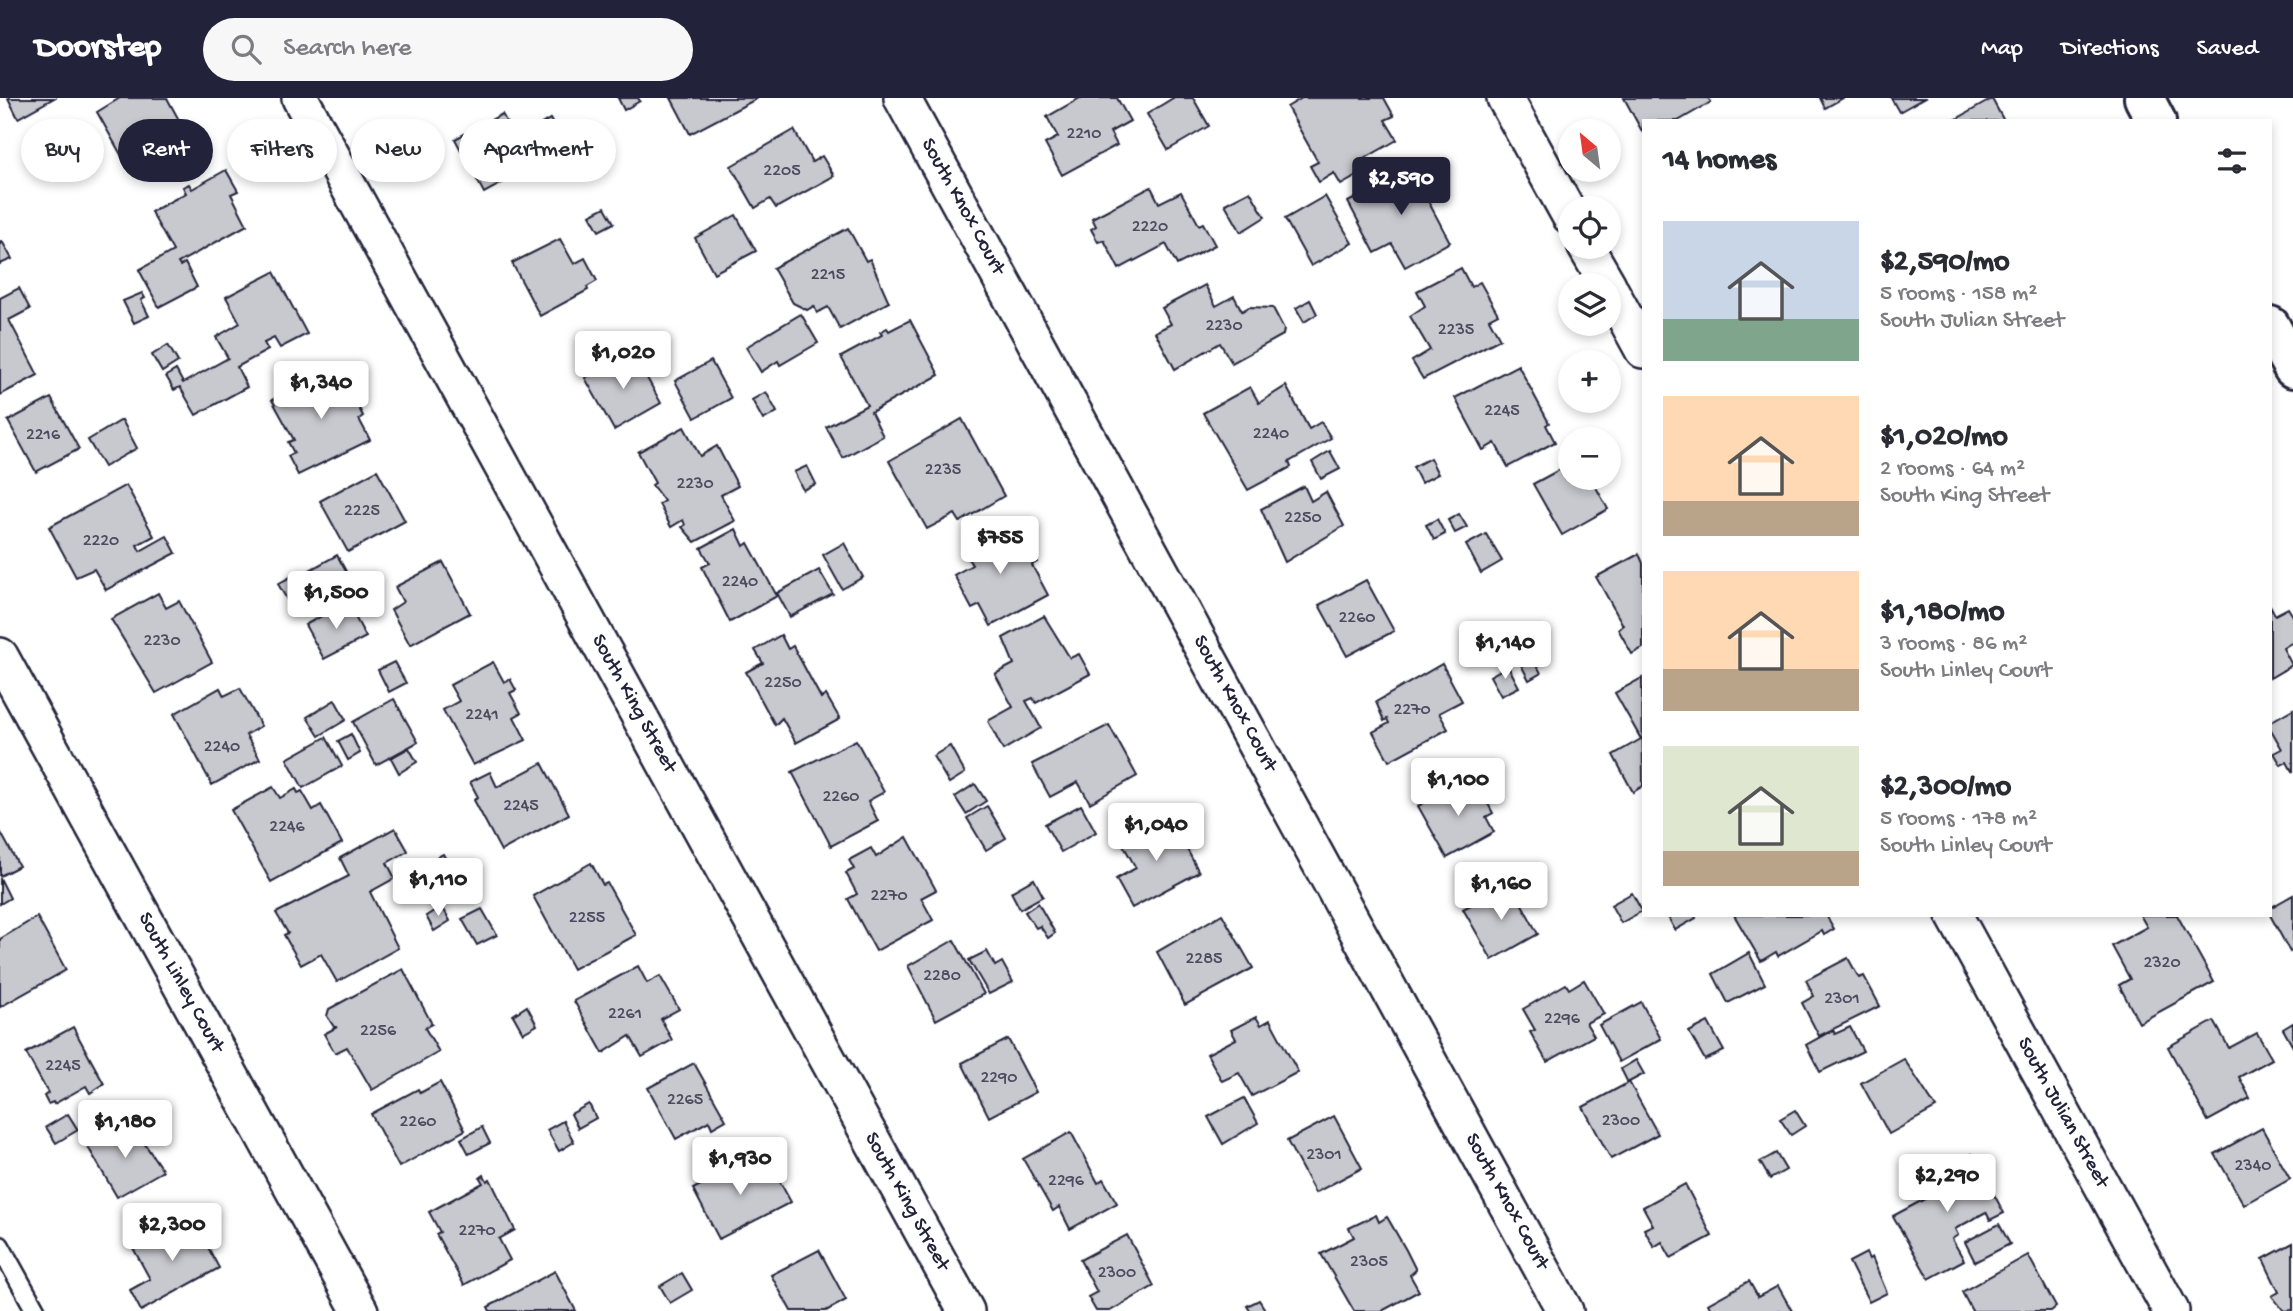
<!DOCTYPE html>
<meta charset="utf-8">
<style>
body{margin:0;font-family:"Gochi Hand",sans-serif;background:#f7f7f7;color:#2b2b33;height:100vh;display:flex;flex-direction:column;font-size:26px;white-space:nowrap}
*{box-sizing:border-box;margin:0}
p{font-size:23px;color:#7c7c81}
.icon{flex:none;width:38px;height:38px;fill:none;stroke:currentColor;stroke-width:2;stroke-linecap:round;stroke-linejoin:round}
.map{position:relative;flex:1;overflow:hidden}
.sheet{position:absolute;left:1642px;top:21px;width:630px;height:798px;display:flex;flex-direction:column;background:#fff;border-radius:0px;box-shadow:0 4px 10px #0003}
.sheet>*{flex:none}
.guide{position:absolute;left:21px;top:21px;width:665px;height:63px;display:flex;gap:14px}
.needle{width:46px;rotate:331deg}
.fabs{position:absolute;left:1558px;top:21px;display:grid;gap:14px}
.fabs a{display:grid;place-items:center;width:63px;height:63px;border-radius:50%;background:#fff;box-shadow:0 4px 10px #0003;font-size:35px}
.price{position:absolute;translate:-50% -60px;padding:0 16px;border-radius:7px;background:#fff;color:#222;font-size:23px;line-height:46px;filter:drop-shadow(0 2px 4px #0008)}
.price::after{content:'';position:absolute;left:50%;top:42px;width:21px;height:16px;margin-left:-10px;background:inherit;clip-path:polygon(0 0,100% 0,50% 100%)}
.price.selected{background:#22223b;color:#fff}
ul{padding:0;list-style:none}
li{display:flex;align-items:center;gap:21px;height:175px;padding:0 21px}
li span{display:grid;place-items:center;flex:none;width:196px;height:140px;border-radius:0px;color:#555}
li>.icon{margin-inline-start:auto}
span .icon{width:84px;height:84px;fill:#fffc;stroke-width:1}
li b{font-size:30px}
h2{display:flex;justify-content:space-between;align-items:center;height:84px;padding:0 21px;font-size:30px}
.chip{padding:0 24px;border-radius:32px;background:#fff;box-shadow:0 4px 10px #0003;font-size:24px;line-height:63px}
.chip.selected{background:#22223b;color:#fff}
header{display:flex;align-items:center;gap:42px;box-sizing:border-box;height:98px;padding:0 35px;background:#22223b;color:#fff}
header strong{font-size:33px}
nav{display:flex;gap:38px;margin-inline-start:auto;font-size:24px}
.search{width:490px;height:63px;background:#f7f7f7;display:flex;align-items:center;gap:18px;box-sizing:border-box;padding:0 24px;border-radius:38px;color:#7c7c81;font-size:26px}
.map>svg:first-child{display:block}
.building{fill:#c8c8cf;stroke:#22223b;stroke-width:2}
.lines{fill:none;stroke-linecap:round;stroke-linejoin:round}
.lane-casing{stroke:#22223b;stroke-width:23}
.street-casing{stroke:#22223b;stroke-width:40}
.secondary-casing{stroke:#22223b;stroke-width:44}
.lane{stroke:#fff;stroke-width:18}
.street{stroke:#fff;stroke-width:35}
.secondary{stroke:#fff;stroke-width:38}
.labels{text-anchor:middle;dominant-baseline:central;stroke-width:7;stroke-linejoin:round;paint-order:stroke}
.number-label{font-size:18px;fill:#4c4c60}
.street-label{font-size:21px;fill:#22223b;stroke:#fff}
</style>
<header>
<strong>Doorstep</strong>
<div class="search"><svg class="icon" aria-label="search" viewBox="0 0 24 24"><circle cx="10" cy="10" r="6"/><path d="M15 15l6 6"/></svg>Search here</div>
<nav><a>Map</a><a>Directions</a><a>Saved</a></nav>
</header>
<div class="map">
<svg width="2293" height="1213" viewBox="0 0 2293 1213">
<rect width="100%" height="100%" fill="#fff"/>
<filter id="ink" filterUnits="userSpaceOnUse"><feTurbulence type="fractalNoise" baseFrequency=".0143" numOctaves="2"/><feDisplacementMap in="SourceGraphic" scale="14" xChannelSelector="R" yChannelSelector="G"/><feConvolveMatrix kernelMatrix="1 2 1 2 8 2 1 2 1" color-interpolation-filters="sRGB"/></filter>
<g filter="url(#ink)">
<g class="building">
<path d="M 8,0 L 54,0 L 18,20 Z"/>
<path d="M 120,0 L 167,0 L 184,31 L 125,64 L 97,14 Z"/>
<path d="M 618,0 L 638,0 L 640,3 L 624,12 Z"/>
<path d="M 671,0 L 758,0 L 690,36 Z"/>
<path d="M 1080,0 L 1117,0 L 1130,23 L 1110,34 L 1117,47 L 1062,77 L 1045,46 L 1058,39 L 1047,19 Z"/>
<path d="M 1173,0 L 1193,0 L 1209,28 L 1168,52 L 1147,16 Z"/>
<path d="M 1384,0 L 1394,18 L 1385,22 L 1397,42 L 1357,65 L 1362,75 L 1341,87 L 1334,75 L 1319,84 L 1310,68 L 1318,64 L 1287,9 L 1302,0 Z"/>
<path d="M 1624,0 L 1708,0 L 1711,4 L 1678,23 L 1643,23 L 1643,35 Z"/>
<path d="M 1820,0 L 1843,0 L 1825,10 Z"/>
<path d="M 1891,0 L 1924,0 L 1899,14 Z"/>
<path d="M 1992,1 L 2004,23 L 1953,23 Z"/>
<path d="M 502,16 L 516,41 L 550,21 L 566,50 L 484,95 L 455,41 Z"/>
<path d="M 794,32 L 812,64 L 822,58 L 834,78 L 776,110 L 770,101 L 755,110 L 731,68 Z"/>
<path d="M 1419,67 L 1437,98 L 1428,103 L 1450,144 L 1405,169 L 1392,146 L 1375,155 L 1348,104 Z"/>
<path d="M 226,72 L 238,93 L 231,96 L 247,127 L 178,165 L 180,168 L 185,165 L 197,189 L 159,209 L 139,172 L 173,153 L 151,114 L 186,95 L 183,89 L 189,86 L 192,91 Z"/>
<path d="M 1151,89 L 1159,105 L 1181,94 L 1199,127 L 1203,125 L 1215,147 L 1177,167 L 1166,146 L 1119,171 L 1104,142 L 1098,144 L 1091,131 L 1096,128 L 1092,120 Z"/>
<path d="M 1250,93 L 1265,119 L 1241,134 L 1225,106 Z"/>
<path d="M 1325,98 L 1352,145 L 1311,168 L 1285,121 Z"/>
<path d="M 605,109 L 614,125 L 599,133 L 590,117 Z"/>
<path d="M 736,117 L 756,153 L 714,175 L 695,140 Z"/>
<path d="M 848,130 L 866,163 L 870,161 L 889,204 L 840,231 L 828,209 L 817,215 L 814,208 L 807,212 L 793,205 L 773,170 Z"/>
<path d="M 560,141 L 574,166 L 585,160 L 597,183 L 587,189 L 588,192 L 540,218 L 512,165 Z"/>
<path d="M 2,143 L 12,161 L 0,166 L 0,144 Z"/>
<path d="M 1461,170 L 1471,189 L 1480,184 L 1498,216 L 1489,221 L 1500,241 L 1423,281 L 1412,263 L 1430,252 L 1410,218 L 1425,208 L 1417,193 Z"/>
<path d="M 274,174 L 307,236 L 280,250 L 274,240 L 264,245 L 268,252 L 237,269 L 247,289 L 196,317 L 180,289 L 174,292 L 166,278 L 176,272 L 183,285 L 228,260 L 216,239 L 240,225 L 226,199 Z"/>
<path d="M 1205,187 L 1216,208 L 1234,198 L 1242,213 L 1249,209 L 1273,210 L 1284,231 L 1283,237 L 1232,265 L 1220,245 L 1175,271 L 1155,234 L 1171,226 L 1162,210 Z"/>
<path d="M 19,190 L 30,211 L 9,222 L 38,277 L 0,297 L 0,200 Z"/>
<path d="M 142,195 L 145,200 L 141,202 L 149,218 L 134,225 L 123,203 Z"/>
<path d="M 1310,202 L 1317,216 L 1304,224 L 1296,210 Z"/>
<path d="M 801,216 L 818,245 L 780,267 L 778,263 L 761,274 L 746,249 Z"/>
<path d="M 910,222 L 939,277 L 871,314 L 883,338 L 843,360 L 826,329 L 867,307 L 841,259 L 882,237 L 880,234 L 887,230 L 889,233 Z"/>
<path d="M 168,247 L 178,264 L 162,274 L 152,257 Z"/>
<path d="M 632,253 L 661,305 L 614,332 L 585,280 Z"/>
<path d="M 711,263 L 731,300 L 695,320 L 675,283 Z"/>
<path d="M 1518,267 L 1549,325 L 1546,327 L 1555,344 L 1508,369 L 1495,345 L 1483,352 L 1455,300 Z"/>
<path d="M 332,269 L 344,290 L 348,289 L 363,318 L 359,321 L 370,342 L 298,377 L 288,358 L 294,355 L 288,344 L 294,342 L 272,302 Z"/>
<path d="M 1286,288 L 1309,331 L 1321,324 L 1331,340 L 1289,364 L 1291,369 L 1248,392 L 1203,315 L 1250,289 L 1259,305 Z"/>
<path d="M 766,294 L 777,314 L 763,322 L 752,302 Z"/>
<path d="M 51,300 L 79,351 L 36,374 L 8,323 Z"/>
<path d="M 962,321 L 1004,398 L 960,424 L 955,416 L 927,431 L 889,363 Z"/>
<path d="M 122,322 L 137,350 L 104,369 L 88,342 Z"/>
<path d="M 684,329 L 700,358 L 717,348 L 738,388 L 721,397 L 735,423 L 695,444 L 682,429 L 685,427 L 683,422 L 671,429 L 659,406 L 664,403 L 652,387 L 655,385 L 638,354 Z"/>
<path d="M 1330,353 L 1340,371 L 1321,381 L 1312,364 Z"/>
<path d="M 1430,360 L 1438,376 L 1421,385 L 1413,369 Z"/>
<path d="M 1570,366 L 1570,380 L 1591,380 L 1608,411 L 1562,437 L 1533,386 Z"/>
<path d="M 807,368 L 816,386 L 803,392 L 794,374 Z"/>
<path d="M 377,372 L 405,423 L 348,454 L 320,403 Z"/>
<path d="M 126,387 L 154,438 L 137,447 L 140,453 L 167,438 L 176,455 L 106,492 L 94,471 L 76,479 L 49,429 Z"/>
<path d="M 1304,388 L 1311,403 L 1326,394 L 1344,428 L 1285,464 L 1261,411 Z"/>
<path d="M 1459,416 L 1467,429 L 1455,435 L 1448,422 Z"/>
<path d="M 1437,421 L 1445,436 L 1434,442 L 1426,427 Z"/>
<path d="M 1010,426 L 1027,457 L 1031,454 L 1037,464 L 1032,467 L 1048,497 L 991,528 L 980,507 L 972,511 L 954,477 L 972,467 L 962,451 Z"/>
<path d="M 736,431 L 744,448 L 748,445 L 777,498 L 730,524 L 702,469 L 710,465 L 701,450 Z"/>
<path d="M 1486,436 L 1502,463 L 1481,475 L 1466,447 Z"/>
<path d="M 844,445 L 863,479 L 842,491 L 823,457 Z"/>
<path d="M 1639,456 L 1643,465 L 1643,550 L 1632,556 L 1618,531 L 1623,527 L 1596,479 Z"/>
<path d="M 337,457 L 354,488 L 316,509 L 299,478 Z"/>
<path d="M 443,464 L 470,515 L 410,547 L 391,512 L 403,504 L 395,489 Z"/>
<path d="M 819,472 L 833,496 L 790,519 L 777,495 Z"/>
<path d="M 296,476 L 306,497 L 289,505 L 278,486 Z"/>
<path d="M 1366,482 L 1394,533 L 1347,558 L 1319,507 Z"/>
<path d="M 158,495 L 166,510 L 179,503 L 212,564 L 156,595 L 111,521 Z"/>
<path d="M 347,504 L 366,539 L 324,561 L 305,527 Z"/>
<path d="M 2270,507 L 2275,517 L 2288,510 L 2293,518 L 2293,544 L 2283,550 L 2292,567 L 2270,580 Z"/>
<path d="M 1044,518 L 1070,560 L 1079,556 L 1090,576 L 1036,605 L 1033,600 L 1026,603 L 1041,630 L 1003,652 L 988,623 L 1013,609 L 995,576 L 1014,566 L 1003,540 Z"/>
<path d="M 781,537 L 788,551 L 793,548 L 821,600 L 826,597 L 840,621 L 796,645 L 782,620 L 775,627 L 746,574 L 763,565 L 755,552 Z"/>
<path d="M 1532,558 L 1541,575 L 1529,582 L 1520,565 Z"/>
<path d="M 394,564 L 406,585 L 389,594 L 378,572 Z"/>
<path d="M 493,564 L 504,584 L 510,581 L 516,592 L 510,595 L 521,615 L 514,619 L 526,642 L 473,667 L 443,612 L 459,603 L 450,587 Z"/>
<path d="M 1442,566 L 1462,603 L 1439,615 L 1448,631 L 1389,663 L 1373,634 L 1389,625 L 1387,621 L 1384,623 L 1376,604 Z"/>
<path d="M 1508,568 L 1519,589 L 1501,598 L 1490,578 Z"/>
<path d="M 1642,580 L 1643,688 L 1633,694 L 1613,657 L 1641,641 L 1615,595 Z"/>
<path d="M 220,590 L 224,598 L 240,590 L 261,628 L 246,637 L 260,661 L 212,687 L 174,616 Z"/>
<path d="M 394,601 L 418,644 L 376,667 L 353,624 Z"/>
<path d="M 335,602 L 346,622 L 319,638 L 307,619 Z"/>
<path d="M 2293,611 L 2293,675 L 2287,664 L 2281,667 L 2274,655 L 2282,651 L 2270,630 L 2270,624 Z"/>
<path d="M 1109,627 L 1137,678 L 1090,705 L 1078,684 L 1050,699 L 1032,666 Z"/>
<path d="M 351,636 L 360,655 L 348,662 L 338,643 Z"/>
<path d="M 326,639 L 342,668 L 303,690 L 287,661 Z"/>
<path d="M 856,642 L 884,694 L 868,703 L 878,723 L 831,748 L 792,674 Z"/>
<path d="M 950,648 L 965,675 L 949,685 L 933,658 Z"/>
<path d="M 409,650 L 417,664 L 399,675 L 391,660 Z"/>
<path d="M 542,665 L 569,716 L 501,753 L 474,702 L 478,699 L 470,684 L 490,674 L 497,689 Z"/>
<path d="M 1465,682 L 1471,693 L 1479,689 L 1493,715 L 1486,719 L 1494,734 L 1447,760 L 1418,708 Z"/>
<path d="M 975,686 L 986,703 L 966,716 L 955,699 Z"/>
<path d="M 273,689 L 280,700 L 296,691 L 298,695 L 302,693 L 313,712 L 321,707 L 342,745 L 271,784 L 231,712 Z"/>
<path d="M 1081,707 L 1096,734 L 1061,754 L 1045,726 Z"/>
<path d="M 987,708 L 1006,740 L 986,752 L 967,720 Z"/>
<path d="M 1170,719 L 1199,774 L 1132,810 L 1116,781 L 1136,770 L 1122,745 Z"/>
<path d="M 395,730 L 408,753 L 387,765 L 395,780 L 370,794 L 398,850 L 337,884 L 321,856 L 301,867 L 284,837 L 288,835 L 276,815 L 349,778 L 340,760 Z"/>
<path d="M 0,733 L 19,768 L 0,778 Z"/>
<path d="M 907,739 L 936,792 L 921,800 L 933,822 L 876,853 L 848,801 L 857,796 L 846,775 L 854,771 L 849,762 L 871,750 L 876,759 Z"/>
<path d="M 443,756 L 453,774 L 436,784 L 426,765 Z"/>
<path d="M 591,765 L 603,787 L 607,785 L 636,837 L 573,871 L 533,798 Z"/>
<path d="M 0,780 L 10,800 L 0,806 Z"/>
<path d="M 1034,781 L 1043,798 L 1020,811 L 1011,794 Z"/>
<path d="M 1511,786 L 1538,836 L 1492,862 L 1463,811 Z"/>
<path d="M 1632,795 L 1642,813 L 1621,825 L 1611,807 Z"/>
<path d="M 2293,797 L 2293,852 L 2290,854 L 2270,817 L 2270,810 Z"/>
<path d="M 1038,805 L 1055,835 L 1048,840 L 1040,828 L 1036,830 L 1025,814 Z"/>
<path d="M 442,808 L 450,823 L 434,833 L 426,818 Z"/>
<path d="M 482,811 L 497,837 L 477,847 L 462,821 Z"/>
<path d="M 1222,816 L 1253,870 L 1185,907 L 1157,854 Z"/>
<path d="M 1667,817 L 1695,817 L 1696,820 L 1675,832 Z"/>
<path d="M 1734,817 L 1826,817 L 1834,831 L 1824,837 L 1822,833 L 1778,858 L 1776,854 L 1761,863 Z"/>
<path d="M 2140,817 L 2177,817 L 2214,884 L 2139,925 L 2119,887 L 2130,881 L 2112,848 L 2147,829 Z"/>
<path d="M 37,819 L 66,872 L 0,909 L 0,841 Z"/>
<path d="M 954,842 L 984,896 L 936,922 L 908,868 Z"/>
<path d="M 987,853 L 995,868 L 1002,864 L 1013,884 L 989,896 L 969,862 Z"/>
<path d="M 1749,855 L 1765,886 L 1728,905 L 1713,876 Z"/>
<path d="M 1848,860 L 1859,880 L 1864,878 L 1880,908 L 1819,938 L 1802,905 L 1814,898 L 1806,882 Z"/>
<path d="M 638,868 L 647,885 L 660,878 L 679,911 L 661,921 L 672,942 L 642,959 L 630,938 L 603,955 L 574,903 Z"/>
<path d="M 403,871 L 432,926 L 425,930 L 439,954 L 372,992 L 347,949 L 335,955 L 324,936 L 337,929 L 334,929 L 327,918 L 329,911 Z"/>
<path d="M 1584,882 L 1604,916 L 1586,925 L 1594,938 L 1547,964 L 1530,934 L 1535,932 L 1523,911 L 1566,886 L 1569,891 Z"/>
<path d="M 1641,904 L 1661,941 L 1619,964 L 1599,927 Z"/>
<path d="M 527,908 L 537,927 L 523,935 L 513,917 Z"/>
<path d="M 1256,919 L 1261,927 L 1270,922 L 1298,974 L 1252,998 L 1239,975 L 1222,983 L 1207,956 L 1236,941 L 1231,932 Z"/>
<path d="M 2214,923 L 2229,950 L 2257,935 L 2272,961 L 2239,979 L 2250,1000 L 2208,1023 L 2168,949 Z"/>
<path d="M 1708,924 L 1724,953 L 1705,962 L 1689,934 Z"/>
<path d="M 2293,925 L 2293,949 L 2283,931 Z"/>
<path d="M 73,929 L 104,986 L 90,995 L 86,988 L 54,1006 L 53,1004 L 48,1006 L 44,998 L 48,995 L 26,955 Z"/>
<path d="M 1850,929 L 1863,953 L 1820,974 L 1806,947 L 1833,932 L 1835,936 Z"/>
<path d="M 1008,941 L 1036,994 L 989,1019 L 962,965 Z"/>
<path d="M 1904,961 L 1936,1010 L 1889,1036 L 1861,985 Z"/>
<path d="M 1636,962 L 1644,976 L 1629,984 L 1658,1036 L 1611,1061 L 1583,1009 L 1628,985 L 1621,971 Z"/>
<path d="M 694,965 L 726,1022 L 712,1030 L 709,1023 L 676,1041 L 648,990 Z"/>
<path d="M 440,984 L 465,1032 L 399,1069 L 371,1016 L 418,991 L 420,995 Z"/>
<path d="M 1244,1000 L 1258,1025 L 1223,1046 L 1208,1019 Z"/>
<path d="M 589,1006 L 596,1020 L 578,1030 L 571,1016 Z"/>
<path d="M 1795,1012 L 1805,1028 L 1791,1037 L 1780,1021 Z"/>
<path d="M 68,1016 L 78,1032 L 56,1045 L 46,1029 Z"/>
<path d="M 1334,1018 L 1362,1070 L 1315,1095 L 1287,1043 Z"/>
<path d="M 563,1023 L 574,1044 L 559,1053 L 547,1032 Z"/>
<path d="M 130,1024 L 163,1073 L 117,1099 L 88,1049 Z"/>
<path d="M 482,1029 L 490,1045 L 469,1056 L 461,1041 Z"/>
<path d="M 2262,1030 L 2290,1081 L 2244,1107 L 2215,1056 Z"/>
<path d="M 1071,1034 L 1098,1085 L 1103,1081 L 1117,1105 L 1070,1131 L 1059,1109 L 1053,1113 L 1023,1061 Z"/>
<path d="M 1776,1055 L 1786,1072 L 1770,1081 L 1760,1064 Z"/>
<path d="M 1972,1056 L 2004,1115 L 1990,1122 L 1986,1114 L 1955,1131 L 1958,1137 L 1952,1141 L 1964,1162 L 1929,1181 L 1893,1118 L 1934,1096 L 1926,1081 Z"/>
<path d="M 753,1059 L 764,1080 L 775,1075 L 791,1104 L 719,1141 L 693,1091 Z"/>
<path d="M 484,1077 L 487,1083 L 490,1081 L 515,1132 L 499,1141 L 510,1162 L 464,1187 L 436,1136 L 440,1134 L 429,1114 L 483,1085 L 480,1080 Z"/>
<path d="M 1685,1086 L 1712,1138 L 1671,1160 L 1662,1144 L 1654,1149 L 1644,1131 L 1653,1127 L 1643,1109 Z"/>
<path d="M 1376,1117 L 1379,1124 L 1387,1119 L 1406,1152 L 1416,1172 L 1410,1177 L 1419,1193 L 1382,1213 L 1354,1213 L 1321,1156 L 1354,1139 L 1349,1130 Z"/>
<path d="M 192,1119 L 219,1170 L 141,1213 L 130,1192 L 150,1181 L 133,1150 Z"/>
<path d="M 1999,1126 L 2010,1146 L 1975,1164 L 1965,1144 Z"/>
<path d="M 1127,1137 L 1154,1188 L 1110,1213 L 1096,1213 L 1088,1199 L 1097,1194 L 1080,1162 Z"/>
<path d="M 2293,1145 L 2293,1212 L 2284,1213 L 2272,1198 L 2279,1194 L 2263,1161 Z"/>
<path d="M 819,1152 L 846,1202 L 826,1213 L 791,1213 L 771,1177 Z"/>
<path d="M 1866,1155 L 1869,1161 L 1872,1159 L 1887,1195 L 1869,1204 L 1849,1164 Z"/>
<path d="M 2028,1157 L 2056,1209 L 2051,1213 L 1972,1213 L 1962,1194 Z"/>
<path d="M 555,1173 L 576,1213 L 490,1213 L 488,1209 Z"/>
<path d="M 682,1175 L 692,1192 L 670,1205 L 660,1188 Z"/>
<path d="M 1749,1183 L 1758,1199 L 1778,1188 L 1792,1213 L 1712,1213 L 1708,1206 Z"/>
<path d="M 1259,1202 L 1266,1213 L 1250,1213 L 1247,1208 Z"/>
</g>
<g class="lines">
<defs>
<path id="lane" d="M 0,1148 L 36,1213"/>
<g id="street">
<path d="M 300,0 L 966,1213"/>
<path d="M 902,0 L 1565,1213"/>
<path d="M 1505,0 L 1570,118"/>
<path d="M 1586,149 L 1608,187"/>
<path d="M 1608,188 L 1643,252"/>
<path d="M 0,558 L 360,1213"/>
<path d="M 1954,817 L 2171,1213"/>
</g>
<g id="secondary">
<path d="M 2144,0 L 2156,23"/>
<path d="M 2270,228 L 2293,270"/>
</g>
</defs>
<use href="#lane" class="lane-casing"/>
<use href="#street" class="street-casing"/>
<use href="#secondary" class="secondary-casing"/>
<use href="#lane" class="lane"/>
<use href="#street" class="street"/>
<use href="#secondary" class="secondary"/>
</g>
</g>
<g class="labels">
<g class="number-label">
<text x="1084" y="36">2210</text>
<text x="782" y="73">2205</text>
<text x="1150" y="129">2220</text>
<text x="828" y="177">2215</text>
<text x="1224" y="228">2230</text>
<text x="1456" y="232">2235</text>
<text x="1502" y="313">2245</text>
<text x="1271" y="336">2240</text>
<text x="43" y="337">2216</text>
<text x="943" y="372">2235</text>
<text x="695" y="386">2230</text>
<text x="362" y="413">2225</text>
<text x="1303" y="420">2250</text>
<text x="101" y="443">2220</text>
<text x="740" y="484">2240</text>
<text x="1357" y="520">2260</text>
<text x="162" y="543">2230</text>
<text x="783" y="585">2250</text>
<text x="1412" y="612">2270</text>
<text x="482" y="617">2241</text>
<text x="222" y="649">2240</text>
<text x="841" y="699">2260</text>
<text x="521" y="708">2245</text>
<text x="287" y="729">2246</text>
<text x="889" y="798">2270</text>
<text x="587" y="820">2255</text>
<text x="1204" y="861">2285</text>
<text x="2162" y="865">2320</text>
<text x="942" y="878">2280</text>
<text x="1842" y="901">2301</text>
<text x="625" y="916">2261</text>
<text x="1562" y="921">2296</text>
<text x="378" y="933">2256</text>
<text x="63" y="968">2245</text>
<text x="999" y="980">2290</text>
<text x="685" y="1002">2265</text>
<text x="1621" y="1023">2300</text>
<text x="418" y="1024">2260</text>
<text x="1324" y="1057">2301</text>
<text x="2253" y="1068">2340</text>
<text x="1066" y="1083">2296</text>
<text x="477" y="1133">2270</text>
<text x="1369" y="1164">2305</text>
<text x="1117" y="1175">2300</text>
</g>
<g class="street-label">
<text transform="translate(962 109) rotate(61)">South Knox Court</text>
<text transform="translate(633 606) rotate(61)">South King Street</text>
<text transform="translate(1234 606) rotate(61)">South Knox Court</text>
<text transform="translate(180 885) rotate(61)">South Linley Court</text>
<text transform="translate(2062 1015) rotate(61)">South Julian Street</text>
<text transform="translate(906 1104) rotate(61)">South King Street</text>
<text transform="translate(1506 1104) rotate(61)">South Knox Court</text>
</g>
</g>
</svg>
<div class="fabs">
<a><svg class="needle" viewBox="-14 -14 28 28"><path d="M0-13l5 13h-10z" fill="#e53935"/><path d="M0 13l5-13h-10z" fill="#7c7c81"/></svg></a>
<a><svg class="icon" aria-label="locate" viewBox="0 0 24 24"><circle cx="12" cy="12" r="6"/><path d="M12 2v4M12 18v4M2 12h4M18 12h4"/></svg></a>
<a><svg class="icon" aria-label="layers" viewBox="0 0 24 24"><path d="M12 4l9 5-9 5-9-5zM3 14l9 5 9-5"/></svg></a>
<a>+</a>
<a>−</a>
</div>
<b class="price selected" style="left:1401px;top:119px">$2,590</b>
<b class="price" style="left:623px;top:293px">$1,020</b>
<b class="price" style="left:321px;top:323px">$1,340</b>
<b class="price" style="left:1000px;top:478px">$755</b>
<b class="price" style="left:336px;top:533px">$1,500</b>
<b class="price" style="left:1505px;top:583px">$1,140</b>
<b class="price" style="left:1458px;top:720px">$1,100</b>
<b class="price" style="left:1156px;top:765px">$1,040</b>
<b class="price" style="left:438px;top:820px">$1,110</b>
<b class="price" style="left:1501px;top:824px">$1,160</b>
<b class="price" style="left:125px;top:1062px">$1,180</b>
<b class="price" style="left:740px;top:1099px">$1,930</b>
<b class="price" style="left:1947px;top:1116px">$2,290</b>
<b class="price" style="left:172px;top:1165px">$2,300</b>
<div class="guide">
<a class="chip">Buy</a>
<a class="chip selected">Rent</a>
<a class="chip">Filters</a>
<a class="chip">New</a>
<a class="chip">Apartment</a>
</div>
<section class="sheet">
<h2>14 homes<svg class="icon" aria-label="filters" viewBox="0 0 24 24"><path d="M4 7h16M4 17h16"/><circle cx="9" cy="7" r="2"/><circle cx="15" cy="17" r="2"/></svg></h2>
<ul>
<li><span style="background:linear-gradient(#c9d6e8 70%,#7fa58c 0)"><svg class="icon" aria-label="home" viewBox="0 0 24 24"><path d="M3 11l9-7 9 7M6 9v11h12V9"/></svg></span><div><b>$2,590/mo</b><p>5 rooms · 158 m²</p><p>South Julian Street</p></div></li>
<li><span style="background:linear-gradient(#ffd9b3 75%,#b9a48a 0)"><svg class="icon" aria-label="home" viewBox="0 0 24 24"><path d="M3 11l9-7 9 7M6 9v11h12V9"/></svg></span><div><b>$1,020/mo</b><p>2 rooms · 64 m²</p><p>South King Street</p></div></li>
<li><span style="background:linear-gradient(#ffd9b3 70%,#b9a48a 0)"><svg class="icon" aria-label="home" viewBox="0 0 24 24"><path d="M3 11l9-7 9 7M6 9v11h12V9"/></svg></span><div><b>$1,180/mo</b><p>3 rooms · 86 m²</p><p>South Linley Court</p></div></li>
<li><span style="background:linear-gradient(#dfe7d0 75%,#b9a48a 0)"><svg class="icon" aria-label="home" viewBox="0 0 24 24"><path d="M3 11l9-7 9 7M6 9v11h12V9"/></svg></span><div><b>$2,300/mo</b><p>5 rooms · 178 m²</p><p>South Linley Court</p></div></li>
</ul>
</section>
</div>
